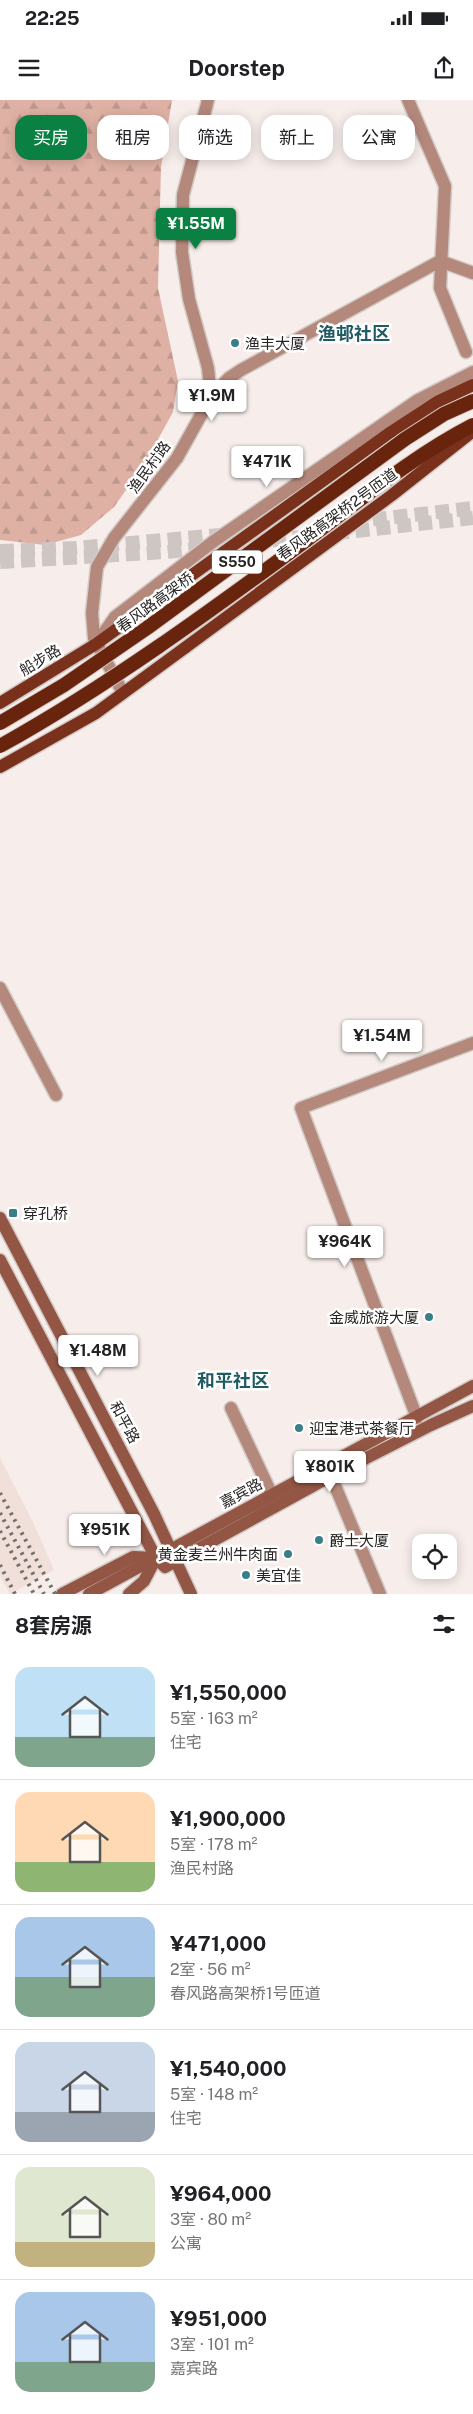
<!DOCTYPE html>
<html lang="zh">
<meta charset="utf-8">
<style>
body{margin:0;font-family:"Public Sans","Noto Sans SC",sans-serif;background:#f2f2f2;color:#202124;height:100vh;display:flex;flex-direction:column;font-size:19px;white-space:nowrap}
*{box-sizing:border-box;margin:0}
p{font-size:16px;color:#757577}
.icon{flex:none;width:28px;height:28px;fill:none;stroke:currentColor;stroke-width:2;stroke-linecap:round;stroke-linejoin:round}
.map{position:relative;height:1494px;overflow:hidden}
.drawer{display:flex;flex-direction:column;background:#fff;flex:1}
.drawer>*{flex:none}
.guide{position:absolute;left:15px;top:15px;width:444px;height:45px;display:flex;gap:10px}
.buttons{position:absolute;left:412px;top:1434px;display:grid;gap:10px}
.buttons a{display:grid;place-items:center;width:45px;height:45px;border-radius:10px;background:#fff;box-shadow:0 2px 12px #0003;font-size:25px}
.price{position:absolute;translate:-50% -42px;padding:0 11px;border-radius:5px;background:#fff;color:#222;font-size:16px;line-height:32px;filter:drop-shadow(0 1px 2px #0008)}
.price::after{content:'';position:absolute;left:50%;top:30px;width:15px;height:11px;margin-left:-8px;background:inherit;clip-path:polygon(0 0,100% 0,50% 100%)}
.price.on{background:#0b8043;color:#fff}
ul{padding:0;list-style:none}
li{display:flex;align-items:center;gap:15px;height:125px;padding:0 15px}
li+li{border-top:1px solid #e0e0e0}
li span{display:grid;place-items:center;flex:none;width:140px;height:100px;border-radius:15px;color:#555}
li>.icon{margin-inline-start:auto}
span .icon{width:60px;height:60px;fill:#fffc;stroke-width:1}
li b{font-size:21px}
h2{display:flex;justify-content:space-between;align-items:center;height:60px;padding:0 15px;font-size:21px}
.tag{padding:0 18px;border-radius:15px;background:#fff;box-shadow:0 2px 12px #0003;font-size:18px;line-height:45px}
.tag.on{background:#0b8043;color:#fff}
.status{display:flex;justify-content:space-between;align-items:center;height:35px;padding:0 25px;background:#fff;direction:ltr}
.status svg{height:14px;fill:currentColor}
header{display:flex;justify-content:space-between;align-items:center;height:65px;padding:0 15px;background:#fff;font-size:22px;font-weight:700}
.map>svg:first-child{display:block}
.built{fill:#f1dfd9}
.forest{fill:url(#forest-firs)}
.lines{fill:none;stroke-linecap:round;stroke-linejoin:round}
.trunk-tunnel{stroke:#cdc6c3;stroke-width:14;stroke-dasharray:14 7;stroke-linecap:butt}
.minor-casing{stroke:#d2cac7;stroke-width:15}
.secondary-casing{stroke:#d2cac7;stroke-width:15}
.primary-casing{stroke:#d2cac7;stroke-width:15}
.minor{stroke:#b4897c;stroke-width:12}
.secondary{stroke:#935644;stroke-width:12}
.primary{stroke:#79311b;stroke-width:12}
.rail{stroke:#746f6d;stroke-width:4;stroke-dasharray:2.5 5;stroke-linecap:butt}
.primary-bridge-casing{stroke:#d2cac7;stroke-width:15;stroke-linecap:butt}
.trunk-bridge-casing{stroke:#d2cac7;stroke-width:16;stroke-linecap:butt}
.primary-bridge{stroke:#79311b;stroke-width:12}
.trunk-bridge{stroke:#69240e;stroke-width:14}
.poi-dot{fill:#387f89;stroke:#fff;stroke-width:2}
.labels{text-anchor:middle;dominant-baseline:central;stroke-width:5;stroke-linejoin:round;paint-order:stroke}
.shield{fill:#fff;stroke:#686665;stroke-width:1}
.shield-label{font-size:14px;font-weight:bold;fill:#272423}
.poi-label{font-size:15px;fill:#272423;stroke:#fff;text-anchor:start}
.street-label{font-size:15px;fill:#272423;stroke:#fff}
.quarter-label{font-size:18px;font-weight:bold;fill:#215b63;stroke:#fff}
</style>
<div class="status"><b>22:25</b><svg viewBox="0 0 49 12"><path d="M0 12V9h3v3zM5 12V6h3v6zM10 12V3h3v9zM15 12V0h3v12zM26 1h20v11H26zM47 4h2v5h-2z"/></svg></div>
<header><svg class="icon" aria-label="menu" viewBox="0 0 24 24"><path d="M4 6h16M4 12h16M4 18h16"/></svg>Doorstep<svg class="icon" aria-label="share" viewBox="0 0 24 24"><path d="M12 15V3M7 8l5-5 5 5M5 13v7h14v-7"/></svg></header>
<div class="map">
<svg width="473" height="1494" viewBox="0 0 473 1494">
<defs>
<pattern id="forest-firs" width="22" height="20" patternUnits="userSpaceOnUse" patternTransform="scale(1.25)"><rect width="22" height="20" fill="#dfb1a4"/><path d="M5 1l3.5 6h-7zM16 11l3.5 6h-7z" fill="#bf988d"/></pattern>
</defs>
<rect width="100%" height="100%" fill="#f7eeeb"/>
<path class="built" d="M 0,1358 L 33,1422 L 54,1470 L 10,1494 L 0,1476 Z"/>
<path class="forest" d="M 0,0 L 172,0 L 161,67 L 158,188 L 178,281 L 173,312 L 145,363 L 114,407 L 81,435 L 45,445 L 0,440 Z"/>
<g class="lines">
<g class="trunk-tunnel">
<path d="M 352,422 L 473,408"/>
<path d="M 0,451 L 75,448 L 286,429"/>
<path d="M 0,462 L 167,452 L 473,418"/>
</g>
<defs>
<g id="minor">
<path d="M 208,0 L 183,95 L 182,152 L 189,199 L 208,268 L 211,297"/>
<path d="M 408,0 L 445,86 L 440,188 L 466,252"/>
<path d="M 96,544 L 115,517 L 214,441 L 418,300 L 473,272"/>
<path d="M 123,593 L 94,538 L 92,513 L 97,467 L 114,438 L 177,358 L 211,297 L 229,278 L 241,270 L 440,161 L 473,173"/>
<path d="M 0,888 L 56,995"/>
<path d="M 231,1308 L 272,1395"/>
<path d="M 417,1318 L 301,1008 L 473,943"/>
<path d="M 331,1376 L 380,1494"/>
</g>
<g id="secondary">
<path d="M 0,1118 L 154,1414 L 191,1494"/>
<path d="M 0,1160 L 156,1458 L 165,1467 L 331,1376 L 431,1325 L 473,1306"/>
<path d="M 62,1494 L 133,1457 L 156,1458"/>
<path d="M 89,1494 L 473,1286"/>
<path d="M 129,1494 L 144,1481 L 156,1458"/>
</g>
<g id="primary">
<path d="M 0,603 L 96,544 L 388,334 L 437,302 L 473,285"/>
<path d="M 0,667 L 96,613 L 186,547"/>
</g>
</defs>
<use href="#minor" class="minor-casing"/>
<use href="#secondary" class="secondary-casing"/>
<use href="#primary" class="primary-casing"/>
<use href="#minor" class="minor"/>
<use href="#secondary" class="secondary"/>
<use href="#primary" class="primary"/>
<g class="rail">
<path d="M 0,1393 L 55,1494"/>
<path d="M 0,1413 L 44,1494"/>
<path d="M 0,1431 L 34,1494"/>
<path d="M 0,1465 L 15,1494"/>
</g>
<defs>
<path id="primary-bridge" d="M 186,547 L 392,395 L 473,331"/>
<g id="trunk-bridge">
<path d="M 0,623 L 64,585 L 147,528 L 405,339 L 444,314 L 473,301"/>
<path d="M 0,646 C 108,586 209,512 308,439 C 362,399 413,356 473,325"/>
</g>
</defs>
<use href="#primary-bridge" class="primary-bridge-casing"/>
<use href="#trunk-bridge" class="trunk-bridge-casing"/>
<use href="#primary-bridge" class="primary-bridge"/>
<use href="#trunk-bridge" class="trunk-bridge"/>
</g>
<g class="poi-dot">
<circle cx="235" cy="243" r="5"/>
<rect x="8" y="1108" width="10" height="10" rx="2.5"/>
<circle cx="429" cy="1217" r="5"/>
<circle cx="299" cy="1328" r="5"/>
<circle cx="319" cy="1440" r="5"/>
<circle cx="288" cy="1454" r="5"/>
<circle cx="246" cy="1475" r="5"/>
</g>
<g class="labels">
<rect class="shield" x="212" y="450.5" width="50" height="23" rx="4"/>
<g class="shield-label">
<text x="237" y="462">S550</text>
</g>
<g class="poi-label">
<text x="245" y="243">渔丰大厦</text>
<text x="23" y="1113">穿孔桥</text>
<text x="419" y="1217" text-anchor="end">金威旅游大厦</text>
<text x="309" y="1328">迎宝港式茶餐厅</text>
<text x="329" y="1440">爵士大厦</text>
<text x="278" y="1454" text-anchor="end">黄金麦兰州牛肉面</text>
<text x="256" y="1475">美宜佳</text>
</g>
<g class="street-label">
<text transform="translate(149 367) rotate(-54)">渔民村路</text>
<text transform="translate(337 414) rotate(-36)">春风路高架桥2号匝道</text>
<text transform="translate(155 502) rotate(-36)">春风路高架桥</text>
<text transform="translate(40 560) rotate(-31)">船步路</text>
<text transform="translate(125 1322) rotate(62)">和平路</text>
<text transform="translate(241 1393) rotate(-28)">嘉宾路</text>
</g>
<g class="quarter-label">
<text x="354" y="233">渔邨社区</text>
<text x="233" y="1280">和平社区</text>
</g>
</g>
</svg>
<div class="buttons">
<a><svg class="icon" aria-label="locate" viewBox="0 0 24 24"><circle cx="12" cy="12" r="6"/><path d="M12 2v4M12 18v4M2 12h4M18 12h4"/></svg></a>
</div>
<b class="price on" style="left:196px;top:150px">¥1.55M</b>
<b class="price" style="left:212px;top:322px">¥1.9M</b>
<b class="price" style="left:267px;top:388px">¥471K</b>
<b class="price" style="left:382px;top:962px">¥1.54M</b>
<b class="price" style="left:345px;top:1168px">¥964K</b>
<b class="price" style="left:98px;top:1277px">¥1.48M</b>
<b class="price" style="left:330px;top:1393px">¥801K</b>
<b class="price" style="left:105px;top:1456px">¥951K</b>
<div class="guide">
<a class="tag on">买房</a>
<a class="tag">租房</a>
<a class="tag">筛选</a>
<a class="tag">新上</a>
<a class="tag">公寓</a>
</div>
</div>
<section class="drawer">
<h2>8套房源<svg class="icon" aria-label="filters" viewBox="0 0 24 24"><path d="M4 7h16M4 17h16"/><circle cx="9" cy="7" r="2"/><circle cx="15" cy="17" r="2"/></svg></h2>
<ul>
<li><span style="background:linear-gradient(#bfe0f5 70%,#7fa58c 0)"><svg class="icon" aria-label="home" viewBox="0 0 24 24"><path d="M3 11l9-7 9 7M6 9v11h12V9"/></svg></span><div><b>¥1,550,000</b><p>5室 · 163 m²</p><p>住宅</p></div></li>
<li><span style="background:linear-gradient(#ffd9b3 70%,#8fb573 0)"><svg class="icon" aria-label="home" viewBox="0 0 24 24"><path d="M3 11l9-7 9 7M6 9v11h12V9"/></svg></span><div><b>¥1,900,000</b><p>5室 · 178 m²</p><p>渔民村路</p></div></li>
<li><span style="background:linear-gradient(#a9c7e8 60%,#7fa58c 0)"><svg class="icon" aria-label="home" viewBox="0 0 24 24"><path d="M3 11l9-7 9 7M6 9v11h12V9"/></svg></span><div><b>¥471,000</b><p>2室 · 56 m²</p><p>春风路高架桥1号匝道</p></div></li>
<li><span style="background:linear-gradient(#c9d6e8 70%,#9aa5b1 0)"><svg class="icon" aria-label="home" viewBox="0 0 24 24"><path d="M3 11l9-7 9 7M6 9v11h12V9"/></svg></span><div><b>¥1,540,000</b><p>5室 · 148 m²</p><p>住宅</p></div></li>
<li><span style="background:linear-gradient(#dfe7d0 75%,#c2b280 0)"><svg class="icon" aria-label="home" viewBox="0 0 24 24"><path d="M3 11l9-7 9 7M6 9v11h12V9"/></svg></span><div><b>¥964,000</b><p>3室 · 80 m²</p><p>公寓</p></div></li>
<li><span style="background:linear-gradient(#a9c7e8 70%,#7fa58c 0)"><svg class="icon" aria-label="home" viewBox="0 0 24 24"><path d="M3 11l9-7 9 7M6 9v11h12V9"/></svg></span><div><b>¥951,000</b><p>3室 · 101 m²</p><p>嘉宾路</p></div></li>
</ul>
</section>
